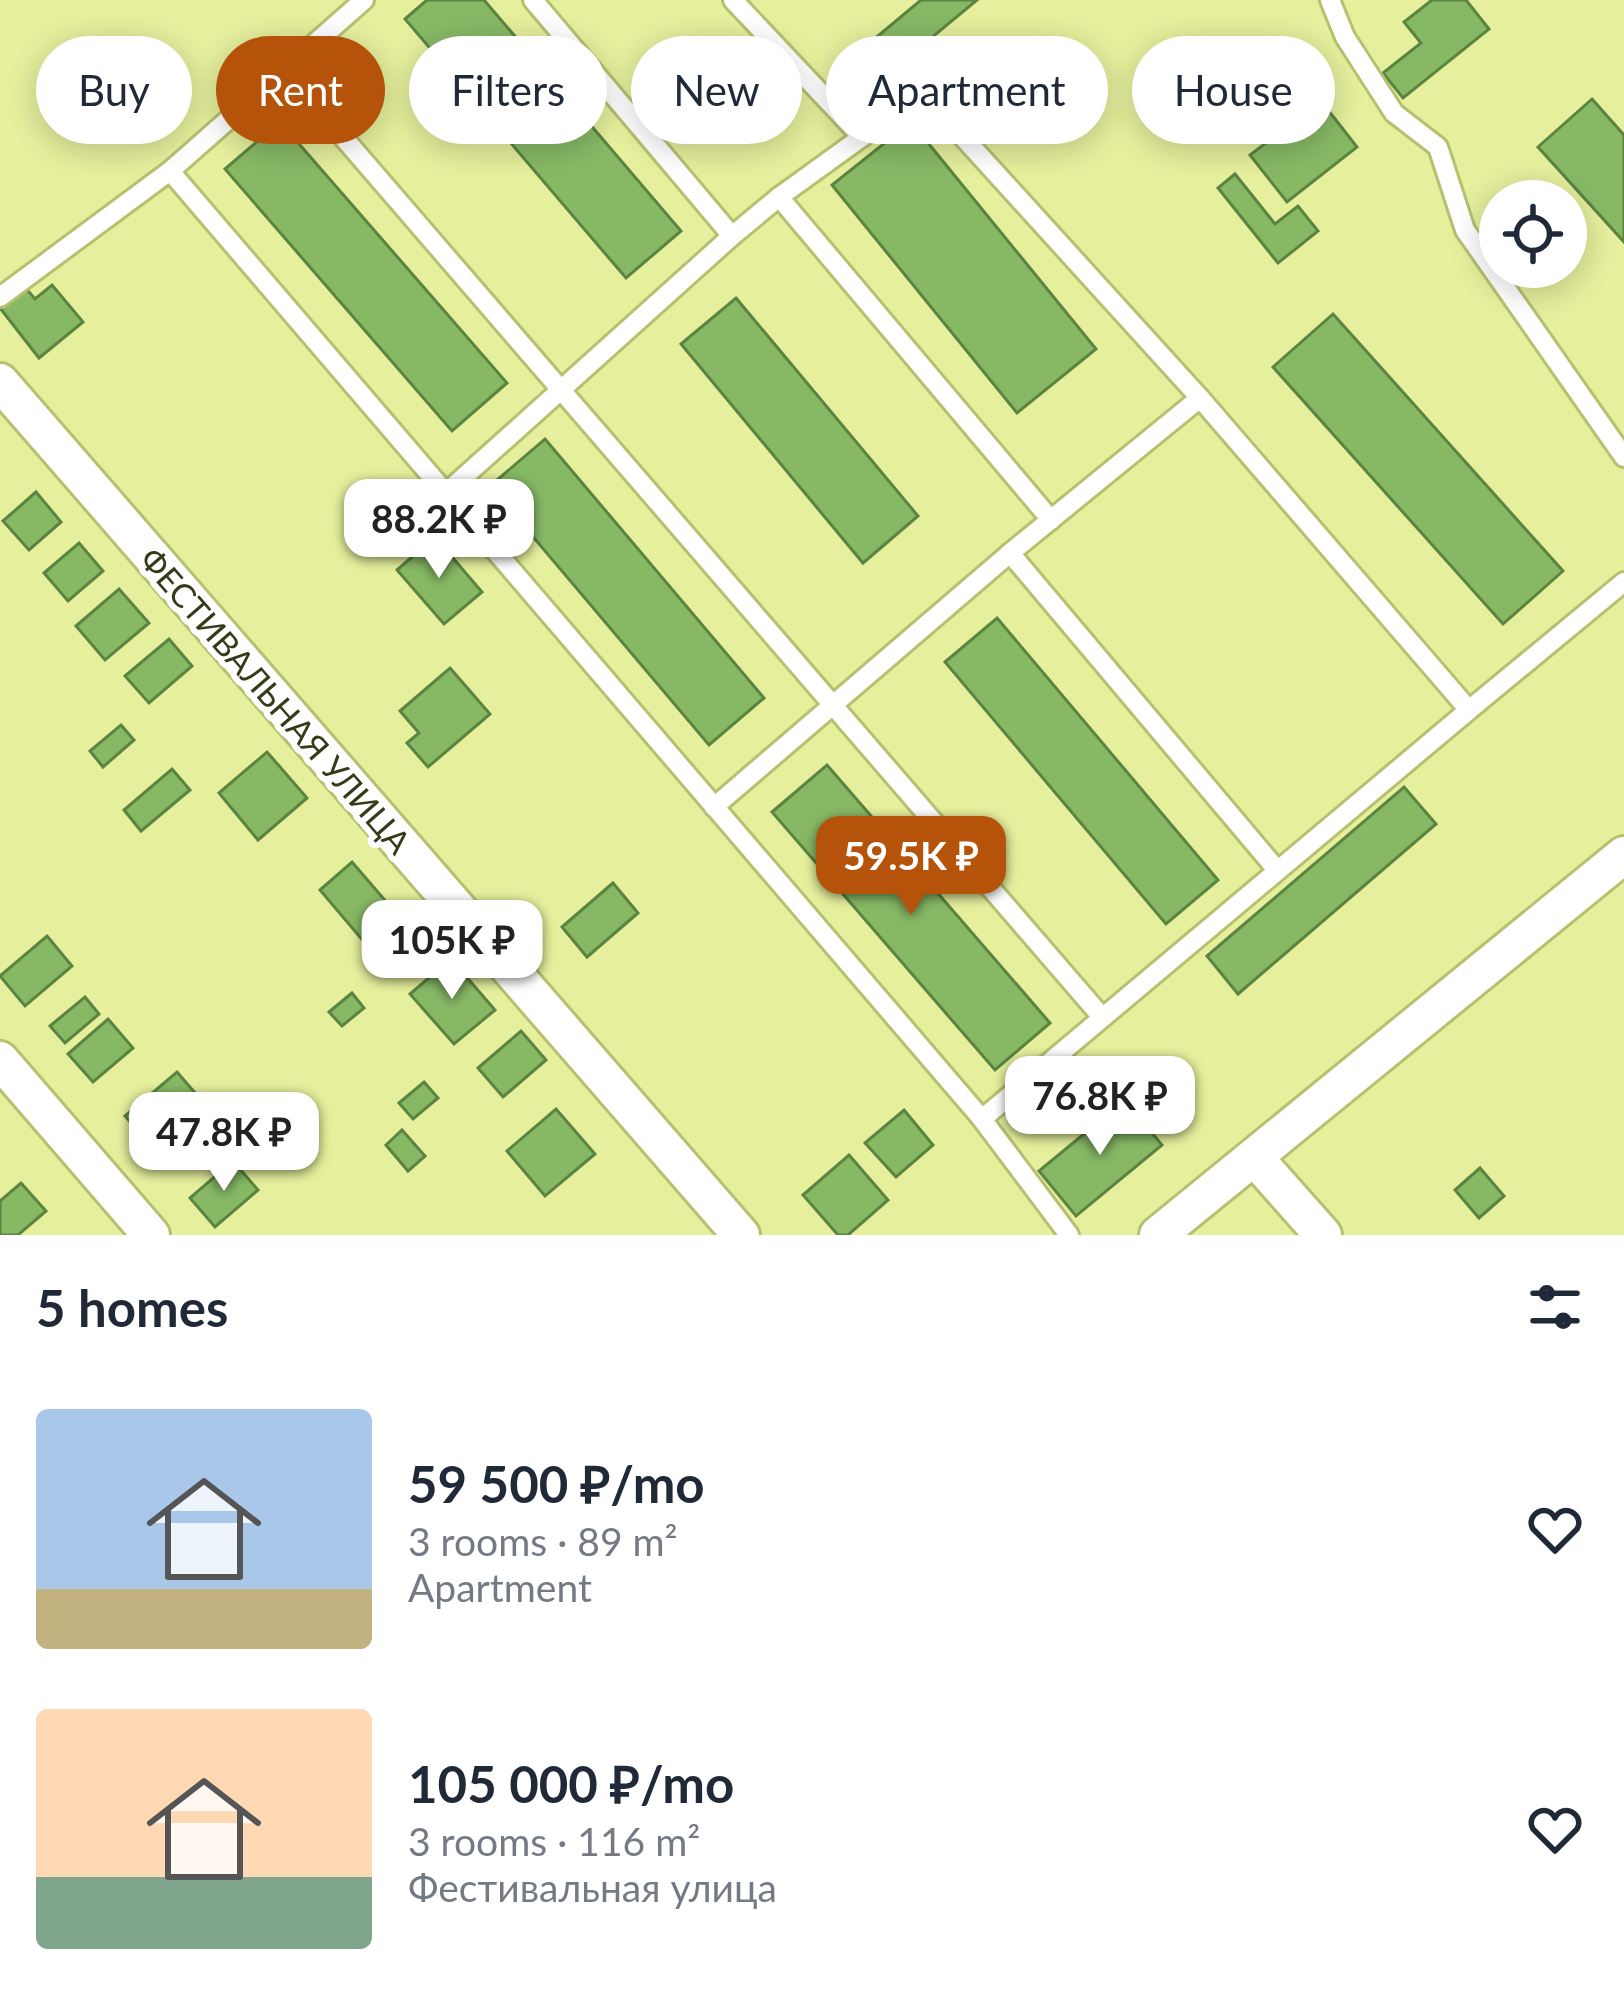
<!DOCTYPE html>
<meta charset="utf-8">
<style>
body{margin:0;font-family:Lato,sans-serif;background:#f2f2f3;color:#1f2937;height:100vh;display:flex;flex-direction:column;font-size:45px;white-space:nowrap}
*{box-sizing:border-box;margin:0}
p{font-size:39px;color:#747a83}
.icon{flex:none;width:66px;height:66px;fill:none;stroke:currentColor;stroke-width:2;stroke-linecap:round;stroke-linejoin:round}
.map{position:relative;height:1235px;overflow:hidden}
.side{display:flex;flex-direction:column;background:#fff;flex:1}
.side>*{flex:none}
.guide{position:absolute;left:36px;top:36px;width:1554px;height:108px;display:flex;gap:24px}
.controls{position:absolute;left:1479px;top:180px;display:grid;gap:24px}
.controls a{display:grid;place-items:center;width:108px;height:108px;border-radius:50%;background:#fff;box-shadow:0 6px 30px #0003;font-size:60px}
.price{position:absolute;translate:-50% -102px;padding:0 27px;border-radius:24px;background:#fff;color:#222;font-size:39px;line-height:78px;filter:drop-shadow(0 3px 6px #0008)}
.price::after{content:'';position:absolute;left:50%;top:72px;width:36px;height:27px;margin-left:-18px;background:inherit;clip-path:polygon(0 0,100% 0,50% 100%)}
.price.current{background:#b45309;color:#fff}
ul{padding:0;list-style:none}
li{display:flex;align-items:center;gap:36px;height:300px;padding:0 36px}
li span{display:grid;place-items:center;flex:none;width:336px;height:240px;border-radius:12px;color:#555}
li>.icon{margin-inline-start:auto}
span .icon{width:144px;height:144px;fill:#fffc;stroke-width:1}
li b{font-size:51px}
h2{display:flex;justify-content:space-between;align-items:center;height:144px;padding:0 36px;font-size:51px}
.tag{padding:0 42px;border-radius:54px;background:#fff;box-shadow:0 6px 30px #0003;font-size:42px;line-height:108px}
.tag.current{background:#b45309;color:#fff}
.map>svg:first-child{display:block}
.building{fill:#87b965;stroke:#5c8441;stroke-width:3}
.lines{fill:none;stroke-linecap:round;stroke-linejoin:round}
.lane-casing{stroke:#b8c070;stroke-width:24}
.street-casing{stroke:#b8c070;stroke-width:42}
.lane{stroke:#fff;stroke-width:18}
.street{stroke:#fff;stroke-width:36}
.labels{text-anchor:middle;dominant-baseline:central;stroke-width:12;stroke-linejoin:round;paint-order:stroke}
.street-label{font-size:33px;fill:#373a18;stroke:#fff}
</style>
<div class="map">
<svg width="1624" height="1235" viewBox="0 0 1624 1235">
<rect width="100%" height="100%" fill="#e5ef9c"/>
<g class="building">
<path d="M 427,0 L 484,0 L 681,231 L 626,278 L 405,19 Z"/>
<path d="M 921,0 L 977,0 L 889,73 L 866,46 Z"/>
<path d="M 1432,0 L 1466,0 L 1489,29 L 1403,98 L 1383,73 L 1421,43 L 1404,22 Z"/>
<path d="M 1592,99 L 1624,135 L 1624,242 L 1538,147 Z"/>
<path d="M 1321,101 L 1357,147 L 1287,202 L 1250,155 Z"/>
<path d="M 280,122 L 507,383 L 452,431 L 225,169 Z"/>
<path d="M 911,122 L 1096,349 L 1017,413 L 832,185 Z"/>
<path d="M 1235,174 L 1275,224 L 1298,206 L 1318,231 L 1278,263 L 1218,188 Z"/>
<path d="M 52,285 L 83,322 L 39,358 L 0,308 L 25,287 L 35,299 Z"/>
<path d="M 736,298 L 918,516 L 863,563 L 681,344 Z"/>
<path d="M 1333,314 L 1563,571 L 1503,624 L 1273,367 Z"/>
<path d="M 545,439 L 764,698 L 709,745 L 490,486 Z"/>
<path d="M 36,492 L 61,522 L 29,550 L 3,521 Z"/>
<path d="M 435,537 L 482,592 L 444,624 L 397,570 Z"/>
<path d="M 79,543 L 103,571 L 68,601 L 44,573 Z"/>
<path d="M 119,589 L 149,623 L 105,660 L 76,626 Z"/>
<path d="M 997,618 L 1218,880 L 1166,924 L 945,662 Z"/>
<path d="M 169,639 L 192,666 L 149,703 L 125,676 Z"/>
<path d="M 450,668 L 490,714 L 428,767 L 407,743 L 419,733 L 400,711 Z"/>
<path d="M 121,725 L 134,740 L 103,767 L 90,751 Z"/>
<path d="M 267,752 L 307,798 L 258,840 L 219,793 Z"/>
<path d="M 827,765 L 1050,1023 L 995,1070 L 772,812 Z"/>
<path d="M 172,769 L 190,790 L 141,831 L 124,810 Z"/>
<path d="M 1404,787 L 1436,824 L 1238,994 L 1207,956 Z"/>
<path d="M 352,862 L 414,934 L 381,962 L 320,890 Z"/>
<path d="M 613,883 L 638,913 L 587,957 L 562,927 Z"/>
<path d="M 47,936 L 72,966 L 25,1006 L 0,976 Z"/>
<path d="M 451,959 L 495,1010 L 454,1044 L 410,994 Z"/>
<path d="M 352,993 L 364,1008 L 342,1026 L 329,1012 Z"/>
<path d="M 85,997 L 99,1014 L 65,1043 L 50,1026 Z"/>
<path d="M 108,1019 L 133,1048 L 93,1082 L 68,1054 Z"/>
<path d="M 521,1031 L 546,1060 L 503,1097 L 478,1068 Z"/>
<path d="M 177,1072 L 209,1109 L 157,1153 L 125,1116 Z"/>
<path d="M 424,1082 L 438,1098 L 413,1119 L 399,1103 Z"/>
<path d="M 1125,1100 L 1162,1145 L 1076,1216 L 1039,1171 Z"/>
<path d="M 556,1109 L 595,1154 L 545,1196 L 507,1151 Z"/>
<path d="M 904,1110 L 933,1145 L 896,1177 L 865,1143 Z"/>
<path d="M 402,1130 L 425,1156 L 408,1171 L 386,1145 Z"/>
<path d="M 849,1155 L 888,1200 L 848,1235 L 838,1235 L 803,1195 Z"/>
<path d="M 233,1161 L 258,1190 L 215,1227 L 190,1198 Z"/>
<path d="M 1480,1168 L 1504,1196 L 1479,1218 L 1455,1190 Z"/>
<path d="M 21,1183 L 46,1211 L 18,1235 L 0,1235 L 0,1201 Z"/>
</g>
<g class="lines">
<defs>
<g id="lane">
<path d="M 533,0 L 732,236 L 779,197 L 1051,520"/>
<path d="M 733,0 L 862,137"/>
<path d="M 1330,0 L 1345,37 L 1394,113 L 1438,147 L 1465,230 L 1624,457"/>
<path d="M 286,71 L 1101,1016"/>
<path d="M 170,171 L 982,1119 L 1069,1235"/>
<path d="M 779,197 L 923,93 L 1200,398 L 1469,710 L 1624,582"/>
<path d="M 0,297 L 170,171 L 364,0"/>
<path d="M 446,493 L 732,236"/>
<path d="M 1010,553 L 1277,870"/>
<path d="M 714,807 L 1010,553 L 1200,398"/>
<path d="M 982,1119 L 1469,710"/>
</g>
<g id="street">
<path d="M 0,382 L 741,1235"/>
<path d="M 0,1060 L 151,1235"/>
<path d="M 1254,1157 L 1323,1235"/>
<path d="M 1158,1235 L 1624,855"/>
</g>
</defs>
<use href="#lane" class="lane-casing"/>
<use href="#street" class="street-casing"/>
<use href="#lane" class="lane"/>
<use href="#street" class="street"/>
</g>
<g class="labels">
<g class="street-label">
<text transform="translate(276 700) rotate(49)">ФЕСТИВАЛЬНАЯ УЛИЦА</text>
</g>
</g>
</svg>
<div class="controls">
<a><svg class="icon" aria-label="locate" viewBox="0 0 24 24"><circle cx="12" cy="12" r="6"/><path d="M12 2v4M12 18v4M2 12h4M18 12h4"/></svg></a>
</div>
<b class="price" style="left:439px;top:581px">88.2K ₽</b>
<b class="price current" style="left:911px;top:918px">59.5K ₽</b>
<b class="price" style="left:452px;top:1002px">105K ₽</b>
<b class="price" style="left:1100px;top:1158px">76.8K ₽</b>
<b class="price" style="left:224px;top:1194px">47.8K ₽</b>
<div class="guide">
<a class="tag">Buy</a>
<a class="tag current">Rent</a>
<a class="tag">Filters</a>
<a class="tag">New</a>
<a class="tag">Apartment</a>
<a class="tag">House</a>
</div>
</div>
<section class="side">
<h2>5 homes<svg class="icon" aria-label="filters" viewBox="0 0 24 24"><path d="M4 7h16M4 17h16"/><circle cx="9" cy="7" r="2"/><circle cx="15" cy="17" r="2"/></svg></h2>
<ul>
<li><span style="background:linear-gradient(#a9c7e8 75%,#c2b280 0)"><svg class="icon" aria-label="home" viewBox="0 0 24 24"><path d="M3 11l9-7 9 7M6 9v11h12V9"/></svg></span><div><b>59 500 ₽/mo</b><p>3 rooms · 89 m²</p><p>Apartment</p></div><svg class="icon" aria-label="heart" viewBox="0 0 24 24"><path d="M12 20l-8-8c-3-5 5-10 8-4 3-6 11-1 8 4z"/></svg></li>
<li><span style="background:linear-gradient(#ffd9b3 70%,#7fa58c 0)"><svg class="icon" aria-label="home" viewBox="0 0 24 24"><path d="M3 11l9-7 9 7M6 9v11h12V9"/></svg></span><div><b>105 000 ₽/mo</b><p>3 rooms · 116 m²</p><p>Фестивальная улица</p></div><svg class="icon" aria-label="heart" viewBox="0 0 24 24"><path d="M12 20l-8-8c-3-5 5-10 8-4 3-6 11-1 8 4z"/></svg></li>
</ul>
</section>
